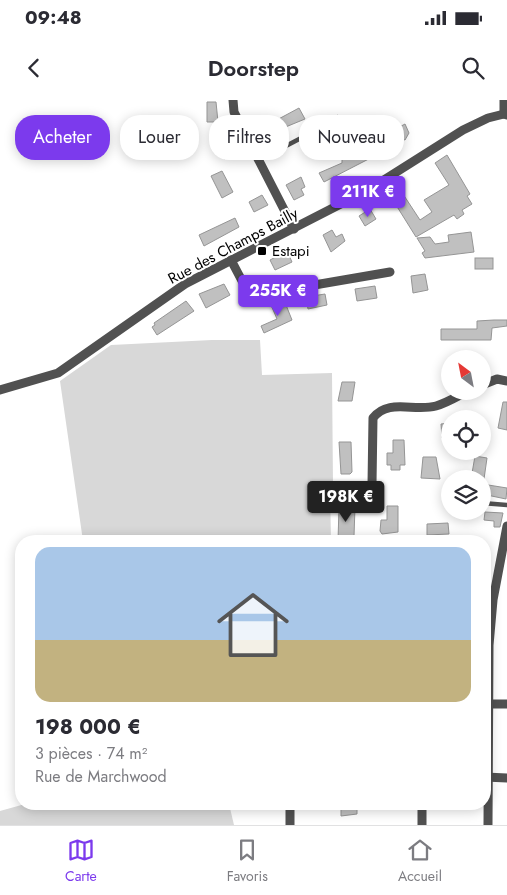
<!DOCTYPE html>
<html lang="fr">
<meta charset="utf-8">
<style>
body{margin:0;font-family:Jost,sans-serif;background:#f2f2f3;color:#2b2b33;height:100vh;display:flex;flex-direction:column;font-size:19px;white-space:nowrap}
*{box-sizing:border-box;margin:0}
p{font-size:16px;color:#7c7c81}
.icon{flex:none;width:28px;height:28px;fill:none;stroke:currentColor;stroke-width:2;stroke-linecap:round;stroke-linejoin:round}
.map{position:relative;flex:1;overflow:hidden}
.side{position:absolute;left:15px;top:435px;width:476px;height:275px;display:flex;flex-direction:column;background:#fff;border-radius:20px;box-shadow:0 2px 12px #0003}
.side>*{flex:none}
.banner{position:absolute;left:15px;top:15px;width:478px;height:45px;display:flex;gap:10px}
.needle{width:32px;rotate:328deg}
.controls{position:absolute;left:441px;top:250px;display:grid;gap:10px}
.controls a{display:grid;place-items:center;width:50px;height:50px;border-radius:50%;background:#fff;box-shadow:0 2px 12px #0003;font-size:25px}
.price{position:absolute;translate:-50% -42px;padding:0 11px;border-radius:5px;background:#7c3aed;color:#fff;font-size:16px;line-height:32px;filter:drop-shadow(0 1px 2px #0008)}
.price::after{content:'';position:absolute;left:50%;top:30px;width:15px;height:11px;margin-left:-8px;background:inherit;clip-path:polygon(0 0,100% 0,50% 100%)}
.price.current{background:#222;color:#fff}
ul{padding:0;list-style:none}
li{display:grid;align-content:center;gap:10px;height:265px;padding:0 20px}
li+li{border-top:1px solid #e1e1e2}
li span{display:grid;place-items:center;height:155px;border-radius:15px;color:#555}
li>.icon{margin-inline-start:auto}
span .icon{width:90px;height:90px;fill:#fffc;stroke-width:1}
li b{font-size:21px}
.pill{padding:0 18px;border-radius:20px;background:#fff;box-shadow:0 2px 12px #0003;font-size:18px;line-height:45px}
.pill.current{background:#7c3aed;color:#fff}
.status{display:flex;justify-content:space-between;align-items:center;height:35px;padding:0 25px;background:#fff;direction:ltr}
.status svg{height:14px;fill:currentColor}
header{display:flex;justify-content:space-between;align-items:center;height:65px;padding:0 20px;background:#fff;font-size:22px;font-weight:600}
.tabs{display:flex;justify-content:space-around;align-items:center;height:70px;border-top:1px solid #e1e1e2;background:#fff;font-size:14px;color:#7c7c81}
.tabs a{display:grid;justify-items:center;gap:2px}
.tabs .current{color:#7c3aed}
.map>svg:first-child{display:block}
.green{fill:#d8d8d8}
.building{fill:#c0c0c0;stroke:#959595}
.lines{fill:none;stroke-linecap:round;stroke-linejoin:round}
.service{stroke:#515151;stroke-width:4.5}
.minor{stroke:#515151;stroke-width:9}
.poi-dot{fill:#000;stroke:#fff;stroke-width:2}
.labels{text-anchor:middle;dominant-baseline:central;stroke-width:4;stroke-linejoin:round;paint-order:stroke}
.street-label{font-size:15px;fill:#000;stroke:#fff}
.poi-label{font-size:15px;fill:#000;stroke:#fff;text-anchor:start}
</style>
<div class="status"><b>09:48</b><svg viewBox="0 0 49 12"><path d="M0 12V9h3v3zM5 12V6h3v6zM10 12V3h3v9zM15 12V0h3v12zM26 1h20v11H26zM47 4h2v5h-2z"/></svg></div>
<header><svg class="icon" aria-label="back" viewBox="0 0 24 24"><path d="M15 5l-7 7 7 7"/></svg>Doorstep<svg class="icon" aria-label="search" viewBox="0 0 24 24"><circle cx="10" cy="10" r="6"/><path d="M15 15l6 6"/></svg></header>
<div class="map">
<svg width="507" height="725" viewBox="0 0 507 725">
<rect width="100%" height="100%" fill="#fff"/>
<g class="green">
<path d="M 212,240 L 260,240 L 262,275 L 332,273 L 333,386 L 330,389 L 331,441 L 83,441 L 60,281 L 111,245 Z"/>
<path d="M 25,704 L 229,704 L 234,725 L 0,725 L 0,711 Z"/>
</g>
<g class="building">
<path d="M 207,2 L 216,2 L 218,22 L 207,22 Z"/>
<path d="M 299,8 L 305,19 L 271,33 L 273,36 L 265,40 L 260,29 Z"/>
<path d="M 338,15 L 342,25 L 327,33 L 323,23 Z"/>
<path d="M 405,24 L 409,33 L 405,40 L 399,38 L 388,44 L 390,48 L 324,82 L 319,73 L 342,63 L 342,60 L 351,54 L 348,50 L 369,41 L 371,45 L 395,32 L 394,30 Z"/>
<path d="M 231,42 L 237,52 L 224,59 L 218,49 Z"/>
<path d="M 447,55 L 470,94 L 467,96 L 472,104 L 462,110 L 464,114 L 457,119 L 454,115 L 416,137 L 391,97 L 401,91 L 420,120 L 432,112 L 424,100 L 449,85 L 435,63 Z"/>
<path d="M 222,71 L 233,92 L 222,98 L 211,76 Z"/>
<path d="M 301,77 L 305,87 L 301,89 L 304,95 L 294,100 L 286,85 Z"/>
<path d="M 262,95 L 268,105 L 254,112 L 249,102 Z"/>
<path d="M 370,109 L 376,119 L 365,126 L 359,116 Z"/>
<path d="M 235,118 L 239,127 L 204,146 L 199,135 Z"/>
<path d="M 332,130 L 336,137 L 342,134 L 345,141 L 331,152 L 323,135 Z"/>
<path d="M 471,132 L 474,152 L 425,158 L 422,153 L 425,151 L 417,138 L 430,137 L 435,144 L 449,142 L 448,135 Z"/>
<path d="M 287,151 L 292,162 L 275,170 L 270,160 Z"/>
<rect x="475" y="158" width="18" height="11"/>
<path d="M 425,174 L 428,190 L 413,193 L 411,176 Z"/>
<path d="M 224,184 L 230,195 L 206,208 L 199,194 Z"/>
<path d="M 375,186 L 377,198 L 357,201 L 355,189 Z"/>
<path d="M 325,194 L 327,205 L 308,209 L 306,197 Z"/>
<path d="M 284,200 L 292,220 L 264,233 L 261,226 L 277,219 L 271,205 Z"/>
<path d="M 186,201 L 194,211 L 157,235 L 152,227 L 155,225 L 154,223 Z"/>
<path d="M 494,220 L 507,220 L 507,226 L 492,228 L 491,240 L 441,240 L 441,229 L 477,229 L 477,221 Z"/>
<path d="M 342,282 L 355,282 L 352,301 L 338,301 Z"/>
<path d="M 503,302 L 507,302 L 507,330 L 498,328 Z"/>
<path d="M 450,323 L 450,337 L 442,338 L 441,324 Z"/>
<path d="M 393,340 L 404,340 L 405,365 L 400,365 L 400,370 L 391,370 L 391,365 L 387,365 L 387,353 L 393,353 Z"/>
<path d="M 339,342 L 351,342 L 352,372 L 350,374 L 341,374 Z"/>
<path d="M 475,356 L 487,358 L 484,379 L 471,379 Z"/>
<path d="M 423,357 L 436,357 L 440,379 L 421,378 Z"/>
<path d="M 482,384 L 507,388 L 506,399 L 482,394 Z"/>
<path d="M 387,406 L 398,406 L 398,432 L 382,434 L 380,431 L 381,420 L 387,420 Z"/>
<path d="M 339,407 L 355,407 L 354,436 L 348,436 L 348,441 L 338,441 Z"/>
<path d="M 485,412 L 503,413 L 500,427 L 494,427 L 494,421 L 484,420 Z"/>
<path d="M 448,423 L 449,434 L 427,435 L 427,424 Z"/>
<path d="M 341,704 L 357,704 L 357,714 L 341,716 Z"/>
</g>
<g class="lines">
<g class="service">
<path d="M 259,60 L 305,36"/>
<path d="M 482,403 L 507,405"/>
</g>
<g class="minor">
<path d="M 233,0 L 234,12 L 294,129"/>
<path d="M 504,14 L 504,0"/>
<path d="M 231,160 L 250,196 L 390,172"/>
<path d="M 482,285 L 497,279 L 507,281"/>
<path d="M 0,290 L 58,273 L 185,184 L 368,90 L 463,30 L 488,18 L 504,14 L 507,15"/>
<path d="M 372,384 L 373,318 C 388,298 414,312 436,306 C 447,303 458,296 468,291"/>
<path d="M 487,604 L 507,604"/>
<path d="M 485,677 L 507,678"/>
<path d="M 290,704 L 290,725"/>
<path d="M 422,725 L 422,704"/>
<path d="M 488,725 L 489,545 L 493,500 L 507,426"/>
</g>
</g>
<rect class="poi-dot" x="257" y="146" width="10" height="10" rx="2.5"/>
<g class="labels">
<g class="street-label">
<text transform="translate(233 146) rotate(-28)">Rue des Champs Bailly</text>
</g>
<g class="poi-label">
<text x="272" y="151">Estapi</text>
</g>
</g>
</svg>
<div class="controls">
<a><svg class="needle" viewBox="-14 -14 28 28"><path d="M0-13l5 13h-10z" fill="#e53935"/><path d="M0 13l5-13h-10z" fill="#7c7c81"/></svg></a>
<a><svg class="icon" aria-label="locate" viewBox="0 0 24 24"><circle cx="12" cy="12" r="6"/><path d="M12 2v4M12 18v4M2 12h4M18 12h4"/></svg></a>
<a><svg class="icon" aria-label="layers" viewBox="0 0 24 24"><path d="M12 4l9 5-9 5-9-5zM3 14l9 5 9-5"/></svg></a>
</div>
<b class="price" style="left:368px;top:118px">211K €</b>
<b class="price" style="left:278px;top:217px">255K €</b>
<b class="price current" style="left:346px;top:423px">198K €</b>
<div class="banner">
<a class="pill current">Acheter</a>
<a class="pill">Louer</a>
<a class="pill">Filtres</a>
<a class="pill">Nouveau</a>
</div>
<section class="side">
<ul>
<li><span style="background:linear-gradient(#a9c7e8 60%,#c2b280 0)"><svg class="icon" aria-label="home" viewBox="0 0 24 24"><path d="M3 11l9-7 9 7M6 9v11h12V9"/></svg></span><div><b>198 000 €</b><p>3 pièces · 74 m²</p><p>Rue de Marchwood</p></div></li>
</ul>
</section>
</div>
<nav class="tabs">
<a class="current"><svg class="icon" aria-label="map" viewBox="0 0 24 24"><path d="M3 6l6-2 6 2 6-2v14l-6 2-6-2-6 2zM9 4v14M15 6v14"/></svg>Carte</a>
<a><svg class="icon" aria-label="saved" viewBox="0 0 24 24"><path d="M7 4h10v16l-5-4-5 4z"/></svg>Favoris</a>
<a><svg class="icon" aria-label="home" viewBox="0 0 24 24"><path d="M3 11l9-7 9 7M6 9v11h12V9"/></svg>Accueil</a>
</nav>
